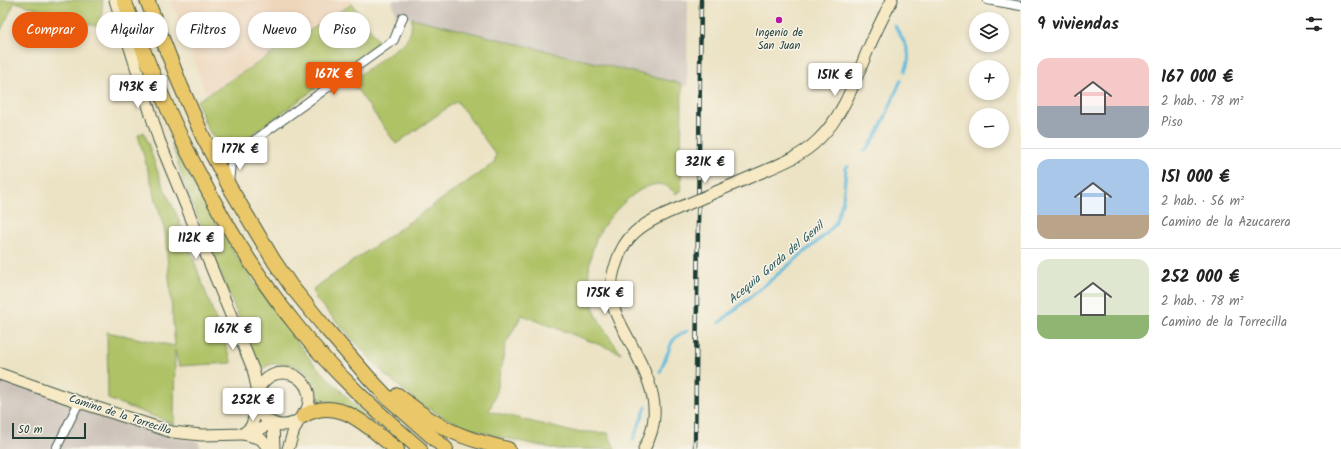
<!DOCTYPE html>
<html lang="es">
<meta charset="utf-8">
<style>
body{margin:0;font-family:Kalam,sans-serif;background:#f6f6f6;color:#222;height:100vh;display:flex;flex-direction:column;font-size:15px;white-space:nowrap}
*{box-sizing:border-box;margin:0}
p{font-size:13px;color:#767676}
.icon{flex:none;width:22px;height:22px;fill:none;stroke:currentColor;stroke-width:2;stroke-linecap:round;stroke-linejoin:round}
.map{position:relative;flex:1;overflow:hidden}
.details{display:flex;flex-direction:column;background:#fff;width:320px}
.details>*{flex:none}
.top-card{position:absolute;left:12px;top:12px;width:380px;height:36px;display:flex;gap:8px}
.tools{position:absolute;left:969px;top:12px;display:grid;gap:8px}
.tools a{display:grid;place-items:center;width:40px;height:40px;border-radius:50%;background:#fff;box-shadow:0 2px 6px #0003;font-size:20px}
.scale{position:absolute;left:12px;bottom:10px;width:74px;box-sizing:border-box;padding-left:4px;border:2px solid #1f3d34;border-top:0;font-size:11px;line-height:14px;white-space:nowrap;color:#1f3d34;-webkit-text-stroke:3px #f7f3e8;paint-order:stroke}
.price{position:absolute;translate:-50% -34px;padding:0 9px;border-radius:4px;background:#fff;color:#222;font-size:13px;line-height:26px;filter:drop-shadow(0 1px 2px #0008)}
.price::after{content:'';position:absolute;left:50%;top:24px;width:12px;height:9px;margin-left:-6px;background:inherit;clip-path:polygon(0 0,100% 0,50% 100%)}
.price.current{background:#ea580c;color:#fff}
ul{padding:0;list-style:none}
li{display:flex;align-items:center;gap:12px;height:100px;padding:0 16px}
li+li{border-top:1px solid #e0e0e0}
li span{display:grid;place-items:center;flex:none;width:112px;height:80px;border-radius:12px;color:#555}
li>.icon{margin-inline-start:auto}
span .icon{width:48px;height:48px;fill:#fffc;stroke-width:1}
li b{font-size:17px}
h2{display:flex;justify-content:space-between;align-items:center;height:48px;padding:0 16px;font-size:17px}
.pill{padding:0 14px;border-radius:18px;background:#fff;box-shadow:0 2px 6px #0003;font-size:14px;line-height:36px}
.pill.current{background:#ea580c;color:#fff}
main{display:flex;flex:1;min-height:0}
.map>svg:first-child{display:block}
.built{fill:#eed6bb}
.industrial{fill:#ccc2b9}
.green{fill:#afc266;stroke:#67804d}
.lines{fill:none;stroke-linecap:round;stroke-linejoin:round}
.stream{stroke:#60bbdd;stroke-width:3}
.street-casing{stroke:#3e564a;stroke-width:10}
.secondary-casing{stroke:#3e564a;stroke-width:13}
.highway-casing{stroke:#3e564a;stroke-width:16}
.street{stroke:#fff;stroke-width:8}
.secondary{stroke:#f7e9c3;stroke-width:11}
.highway{stroke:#eac769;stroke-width:14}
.rail-casing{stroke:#1f3d34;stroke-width:4.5}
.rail{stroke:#f7f3e8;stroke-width:3;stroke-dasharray:9;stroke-linecap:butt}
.secondary-bridge-casing{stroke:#3e564a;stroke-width:13;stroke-linecap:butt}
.secondary-bridge{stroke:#f7e9c3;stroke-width:11}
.poi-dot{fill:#b5179e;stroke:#f7f3e8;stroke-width:1.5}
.labels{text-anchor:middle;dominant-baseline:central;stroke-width:3;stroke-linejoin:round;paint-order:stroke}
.poi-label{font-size:11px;fill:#1f3d34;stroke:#f7f3e8}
.street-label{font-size:11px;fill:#1f3d34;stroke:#f7f3e8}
.water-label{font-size:12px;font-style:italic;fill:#2f5c5e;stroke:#f7f3e8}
</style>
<main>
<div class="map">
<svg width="1021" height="449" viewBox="0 0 1021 449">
<rect width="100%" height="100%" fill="#f7f3e8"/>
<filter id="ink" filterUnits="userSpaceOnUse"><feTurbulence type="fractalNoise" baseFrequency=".025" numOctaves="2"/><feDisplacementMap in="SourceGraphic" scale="8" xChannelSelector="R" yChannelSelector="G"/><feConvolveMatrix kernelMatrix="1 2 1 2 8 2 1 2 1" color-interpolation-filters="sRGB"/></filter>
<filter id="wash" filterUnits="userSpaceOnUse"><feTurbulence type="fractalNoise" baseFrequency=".012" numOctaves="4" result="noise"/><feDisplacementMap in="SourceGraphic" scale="16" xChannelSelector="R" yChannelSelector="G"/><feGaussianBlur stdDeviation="0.9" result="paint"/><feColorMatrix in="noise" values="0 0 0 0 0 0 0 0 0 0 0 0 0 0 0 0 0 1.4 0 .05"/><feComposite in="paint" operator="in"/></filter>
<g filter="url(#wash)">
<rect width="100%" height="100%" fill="#ece3c5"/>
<path class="built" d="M 171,0 L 352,0 L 352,4 L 206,94 Z"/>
<g class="industrial">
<path d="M 392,0 L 688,0 L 687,86 L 412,18 L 396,17 Z"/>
<path d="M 0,377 L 172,437 L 198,441 L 201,449 L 0,449 Z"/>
</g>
<g class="green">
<path d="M 0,0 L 103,0 L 100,27 L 15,2 L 0,32 Z"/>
<path d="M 352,4 L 379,42 L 246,139 L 227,146 C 208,140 203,117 197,101 Z"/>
<path d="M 412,18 L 682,84 L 681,190 L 676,194 C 673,191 668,186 664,185 C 641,178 605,219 597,237 C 590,254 587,273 589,291 C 593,316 607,334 621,353 L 522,315 L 506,343 L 495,396 L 489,411 L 569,431 L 608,433 L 615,449 L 556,449 L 504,438 L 479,431 L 449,420 L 420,404 L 384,374 L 315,298 L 313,289 L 494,163 L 496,155 L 457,101 L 396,144 L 351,81 L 405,42 L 411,31 Z"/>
<path d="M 144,132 L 161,181 L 178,218 L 232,363 L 179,366 L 175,350 L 174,424 L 108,399 L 107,332 L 175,346 L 165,232 L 138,135 Z"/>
<path d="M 172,143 L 201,198 L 236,256 L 296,341 L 315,365 L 375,425 L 338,403 L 318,399 L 314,383 L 304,370 L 288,364 L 271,364 L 260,370 L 183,181 Z"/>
</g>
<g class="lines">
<g class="stream">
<path d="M 895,26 C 904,42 914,52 905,71"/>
<path d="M 864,151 C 879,139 892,99 901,80"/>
<path d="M 719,323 L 825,235 L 835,224 L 843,200 L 846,168 L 848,166"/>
<path d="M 660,372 L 672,342 L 677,336 L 687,331"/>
<path d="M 633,440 L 646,407"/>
</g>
</g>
</g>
<g filter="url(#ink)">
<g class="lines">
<defs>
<g id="street">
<path d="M 987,0 L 1021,6"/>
<path d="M 208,141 C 219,150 224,153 238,152"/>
<path d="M 229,183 L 231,163 L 238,152 L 394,40 L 403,17"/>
<path d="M 56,449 L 79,402"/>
</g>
<g id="secondary">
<path d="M 115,0 L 159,140 L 253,369 L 258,392"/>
<path d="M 755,175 C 776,166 801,157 818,140 C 843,116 854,83 867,52 C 874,35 883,17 892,0"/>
<circle cx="283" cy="399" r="26"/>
<path d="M 0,374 L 79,402 L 172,432 L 202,435 L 243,434 L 252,433 L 264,427 L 268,421"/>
<path d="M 273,424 L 274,449"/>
<path d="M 243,434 L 251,427 L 258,407"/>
<path d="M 244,434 L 261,439 L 269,449"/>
<path d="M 288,449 L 294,430 L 299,420"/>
<path d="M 644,449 C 667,409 647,375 628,338 C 623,328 616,317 613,305 C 610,291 611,277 616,264 C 624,236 641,225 665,214"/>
</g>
<g id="highway">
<path d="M 124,0 C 166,115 219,229 296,325 C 332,371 376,411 420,449"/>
<path d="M 147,0 L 180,84 L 203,137 L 229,186 L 274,261 L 291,286 L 323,325 L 369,378 L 387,397 L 446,449"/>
<path d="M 398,395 C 411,406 424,416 438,424 C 459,437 484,443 508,449"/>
<path d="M 303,416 C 341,394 368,429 397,449"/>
</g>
</defs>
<use href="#street" class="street-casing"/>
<use href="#secondary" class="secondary-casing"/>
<use href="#highway" class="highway-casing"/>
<use href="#street" class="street"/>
<use href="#secondary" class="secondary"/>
<use href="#highway" class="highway"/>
<defs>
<path id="rail" d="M 695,449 L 701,0"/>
</defs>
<use href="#rail" class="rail-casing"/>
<use href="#rail" class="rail"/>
<defs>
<path id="secondary-bridge" d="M 665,214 L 755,175"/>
</defs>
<use href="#secondary-bridge" class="secondary-bridge-casing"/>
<use href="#secondary-bridge" class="secondary-bridge"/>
</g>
</g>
<circle class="poi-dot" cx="779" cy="20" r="4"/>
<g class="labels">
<g class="poi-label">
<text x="779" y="33">Ingenio de<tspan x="779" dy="13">San Juan</tspan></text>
</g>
<g class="street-label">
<text transform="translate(120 415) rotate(18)">Camino de la Torrecilla</text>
</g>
<g class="water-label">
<text transform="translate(776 263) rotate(-40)">Acequia Gorda del Genil</text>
</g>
</g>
</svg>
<div class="tools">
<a><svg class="icon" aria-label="layers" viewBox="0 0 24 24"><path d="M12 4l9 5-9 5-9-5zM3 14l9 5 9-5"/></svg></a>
<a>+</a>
<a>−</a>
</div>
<div class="scale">50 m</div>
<b class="price current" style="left:334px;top:96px">167K €</b>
<b class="price" style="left:835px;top:97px">151K €</b>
<b class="price" style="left:138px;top:109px">193K €</b>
<b class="price" style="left:240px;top:171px">177K €</b>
<b class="price" style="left:705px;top:184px">321K €</b>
<b class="price" style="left:196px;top:260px">112K €</b>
<b class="price" style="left:605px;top:315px">175K €</b>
<b class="price" style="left:233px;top:351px">167K €</b>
<b class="price" style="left:253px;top:422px">252K €</b>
<div class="top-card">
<a class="pill current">Comprar</a>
<a class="pill">Alquilar</a>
<a class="pill">Filtros</a>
<a class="pill">Nuevo</a>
<a class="pill">Piso</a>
</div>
</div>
<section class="details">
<h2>9 viviendas<svg class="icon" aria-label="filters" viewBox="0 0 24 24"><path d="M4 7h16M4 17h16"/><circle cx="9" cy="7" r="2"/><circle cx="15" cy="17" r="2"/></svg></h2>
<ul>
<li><span style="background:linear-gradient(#f6c9c9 60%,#9aa5b1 0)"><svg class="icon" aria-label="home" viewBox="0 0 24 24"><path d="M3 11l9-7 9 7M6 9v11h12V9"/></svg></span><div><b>167 000 €</b><p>2 hab. · 78 m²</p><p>Piso</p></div></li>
<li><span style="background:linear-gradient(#a9c7e8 70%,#b9a48a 0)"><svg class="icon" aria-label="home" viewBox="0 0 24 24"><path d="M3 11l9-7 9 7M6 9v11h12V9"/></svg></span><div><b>151 000 €</b><p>2 hab. · 56 m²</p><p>Camino de la Azucarera</p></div></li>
<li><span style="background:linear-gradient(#dfe7d0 70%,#8fb573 0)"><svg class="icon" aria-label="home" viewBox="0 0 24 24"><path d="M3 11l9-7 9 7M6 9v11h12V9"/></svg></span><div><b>252 000 €</b><p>2 hab. · 78 m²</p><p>Camino de la Torrecilla</p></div></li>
</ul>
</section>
</main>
